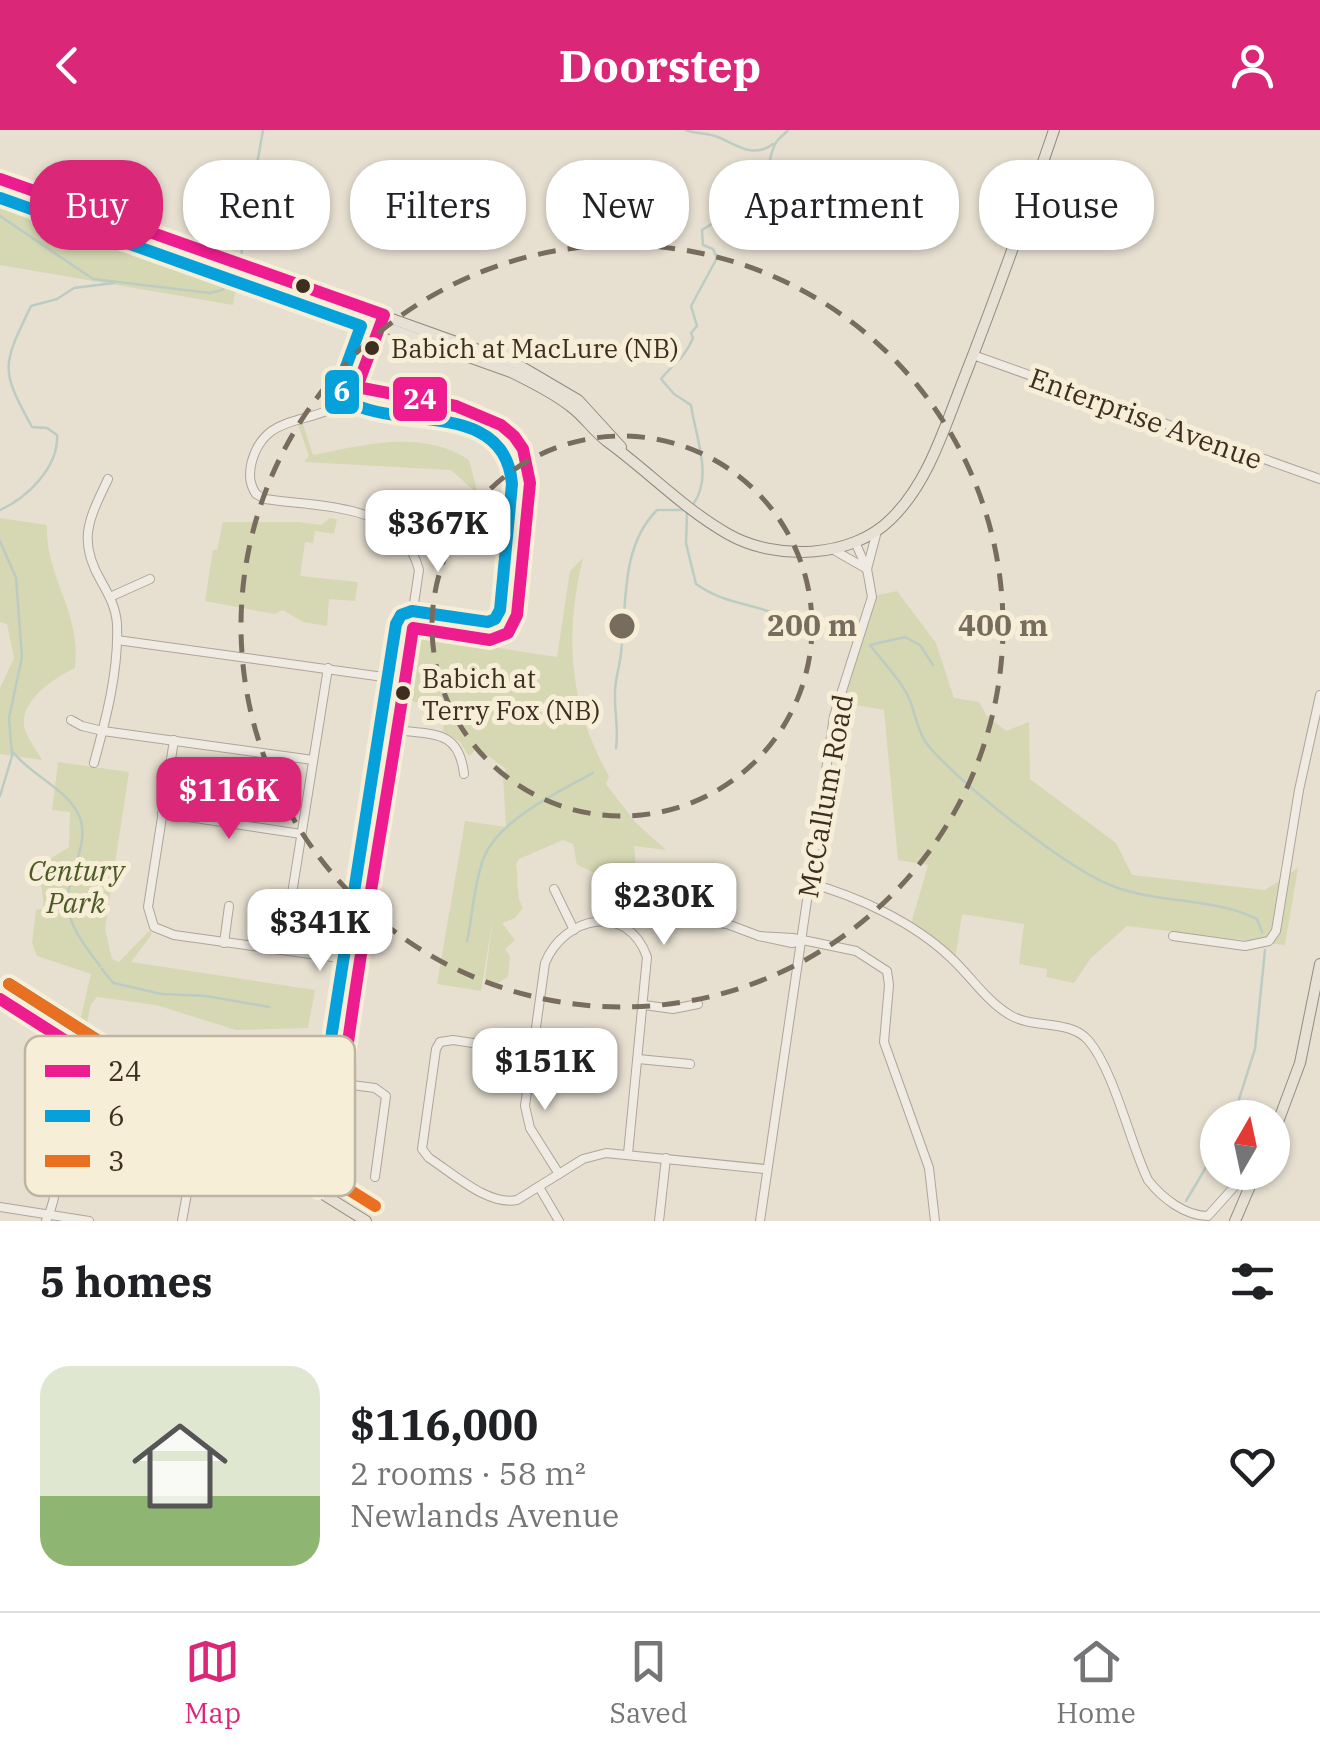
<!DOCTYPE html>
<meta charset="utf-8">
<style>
body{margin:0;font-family:"IBM Plex Serif",serif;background:#f6f6f6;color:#202124;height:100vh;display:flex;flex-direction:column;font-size:38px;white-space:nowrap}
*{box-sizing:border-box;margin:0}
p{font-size:32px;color:#757577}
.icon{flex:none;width:55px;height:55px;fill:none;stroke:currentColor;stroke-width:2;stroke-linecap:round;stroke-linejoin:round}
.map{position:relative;height:1091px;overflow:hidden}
.side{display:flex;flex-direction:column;background:#fff;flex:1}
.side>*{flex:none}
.guide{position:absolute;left:30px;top:30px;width:1260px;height:90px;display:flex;gap:20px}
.needle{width:65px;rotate:9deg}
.tools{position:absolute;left:1200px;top:970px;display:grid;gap:20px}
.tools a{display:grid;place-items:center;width:90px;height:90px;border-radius:50%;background:#fff;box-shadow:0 2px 8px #0004;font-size:50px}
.price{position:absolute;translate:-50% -85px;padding:0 22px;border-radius:20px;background:#fff;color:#222;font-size:32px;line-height:65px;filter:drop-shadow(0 2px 5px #0008)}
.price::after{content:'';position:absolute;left:50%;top:60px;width:30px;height:22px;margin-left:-15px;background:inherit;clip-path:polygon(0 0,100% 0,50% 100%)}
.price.selected{background:#db2777;color:#fff}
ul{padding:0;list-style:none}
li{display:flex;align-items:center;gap:30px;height:250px;padding:0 40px}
li span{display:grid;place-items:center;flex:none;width:280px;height:200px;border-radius:30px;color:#555}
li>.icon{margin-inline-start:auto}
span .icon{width:120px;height:120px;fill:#fffc;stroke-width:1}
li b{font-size:42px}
h2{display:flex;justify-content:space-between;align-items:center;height:120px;padding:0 40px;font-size:42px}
.chip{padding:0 35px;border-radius:40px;background:#fff;box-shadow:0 2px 8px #0004;font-size:35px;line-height:90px}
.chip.selected{background:#db2777;color:#fff}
header{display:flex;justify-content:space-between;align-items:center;height:130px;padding:0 40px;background:#db2777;color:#fff;font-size:45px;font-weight:800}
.menu{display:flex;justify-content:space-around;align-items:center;height:140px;border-top:2px solid #e0e0e0;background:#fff;font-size:28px;color:#757577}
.menu a{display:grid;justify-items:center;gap:5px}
.menu .selected{color:#db2777}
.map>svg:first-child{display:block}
.green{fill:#d6d7b3}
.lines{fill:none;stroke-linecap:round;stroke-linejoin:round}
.stream{stroke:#bcccc2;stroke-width:2.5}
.minor-casing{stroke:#ada599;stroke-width:10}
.major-casing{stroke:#928b80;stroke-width:12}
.minor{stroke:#efebe3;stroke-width:8}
.major{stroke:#e6e1d4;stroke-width:10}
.bus-1-casing{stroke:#f7eed8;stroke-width:20}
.bus-2-casing{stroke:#f7eed8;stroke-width:20}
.bus-3-casing{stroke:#f7eed8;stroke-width:20}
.bus-1{stroke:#ed1d8f;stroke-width:12}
.bus-2{stroke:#06a1da;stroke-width:12}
.bus-3{stroke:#ea7021;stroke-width:12}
.ring{fill:none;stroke:#786c5e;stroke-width:5;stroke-dasharray:18 12}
.bus-dot{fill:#3d2e20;stroke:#f7eed8;stroke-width:4}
.labels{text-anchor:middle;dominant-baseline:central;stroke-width:10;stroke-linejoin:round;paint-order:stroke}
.bus-label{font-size:26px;fill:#3d2e20;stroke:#f7eed8;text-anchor:start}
.street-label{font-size:28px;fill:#3d2e20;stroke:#f7eed8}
.park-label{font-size:28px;font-style:italic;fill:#4d5a26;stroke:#f7eed8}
.key{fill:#f7eed8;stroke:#bfb4a1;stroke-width:2.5}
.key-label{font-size:28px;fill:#3d2e20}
.centre{fill:#786c5e;stroke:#f7eed8;stroke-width:5}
.ring-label{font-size:30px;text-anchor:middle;font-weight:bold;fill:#786c5e;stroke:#f7eed8;stroke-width:10;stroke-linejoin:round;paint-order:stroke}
.line-badge{stroke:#f7eed8;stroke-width:4}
.badge-label{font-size:28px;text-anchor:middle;font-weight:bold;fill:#fff}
</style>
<header><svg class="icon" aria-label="back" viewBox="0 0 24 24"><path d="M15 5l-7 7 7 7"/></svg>Doorstep<svg class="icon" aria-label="person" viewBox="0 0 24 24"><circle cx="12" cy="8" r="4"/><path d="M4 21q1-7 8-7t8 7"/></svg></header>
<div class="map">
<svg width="1320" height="1091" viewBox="0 0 1320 1091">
<rect width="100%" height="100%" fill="#e7e0d1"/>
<g class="green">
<path d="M 0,67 L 237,151 L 233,175 L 0,135 Z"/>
<path d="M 302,291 L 313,325 C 365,315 422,299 469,330 L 478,364 L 451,340 L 304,332 L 309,326 L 297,292 Z"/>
<path d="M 0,388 L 47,395 C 45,448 82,482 75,538 C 54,548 15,573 26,602 C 30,612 37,621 42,630 L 0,624 L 0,558 L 14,528 L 7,494 L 0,492 Z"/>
<path d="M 330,388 L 337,389 L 334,404 L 315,401 L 313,413 L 305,412 L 300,446 L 358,452 L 355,471 L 329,469 L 327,496 L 303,492 L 283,480 L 274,484 L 205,471 L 213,420 L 217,420 L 223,392 L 299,392 L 321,395 Z"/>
<path d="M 583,428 C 564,506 569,575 609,646 L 606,654 L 635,692 L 666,720 L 634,716 L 636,737 L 609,749 L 604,740 L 595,743 L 577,735 L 573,714 L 563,710 L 519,729 L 516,734 C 519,751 515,763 523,778 L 515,788 L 502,793 L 515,810 L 505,819 L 510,826 L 508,847 L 498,853 L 485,849 L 494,782 L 481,861 L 437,854 L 465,691 L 506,697 L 503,646 L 506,639 L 478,618 L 469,626 L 460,612 L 443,601 L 444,592 L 417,572 L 409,571 L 413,566 L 421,506 L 557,527 L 570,441 Z"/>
<path d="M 897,461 L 936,513 L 954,568 L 979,572 L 987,586 L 1006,601 L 1029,592 L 1030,649 L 1116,713 L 1132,745 L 1265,760 L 1298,738 L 1285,815 L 1127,796 L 1091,828 L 1074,853 L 1046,847 L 1047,839 L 1019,834 L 1024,794 L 962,784 L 955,830 L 911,794 L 928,735 L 898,730 L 884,580 L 844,573 L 875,466 Z"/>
<path d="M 58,632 L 129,642 L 105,799 L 112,829 L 119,832 L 149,801 L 152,804 L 131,832 L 315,860 L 308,898 L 236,900 L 156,875 L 97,867 L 91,874 L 81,920 L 74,916 L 91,844 L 37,826 L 32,813 L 36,780 L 44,778 L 39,736 L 69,717 L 70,682 L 52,680 Z"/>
</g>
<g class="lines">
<g class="stream">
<path d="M 686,0 C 696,4 708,3 718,7 C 737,15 753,29 773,14"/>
<path d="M 0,86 L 93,149 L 210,163 L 222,160 L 231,150"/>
<path d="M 241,126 L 263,0"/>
<path d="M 694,373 C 713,346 695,305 691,275 L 674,264 L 661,249 C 675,232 684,229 693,208 L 691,203 L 697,196 L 691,176 L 717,128 L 713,119 L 703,115 L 702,100 C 720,87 738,85 755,69 C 771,52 767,23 777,11 C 780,7 785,4 788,0"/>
<path d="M 0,380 C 27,368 59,337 57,305 L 47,298 L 32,297 C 0,239 2,236 31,176 L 57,169 L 74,158 L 114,153"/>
<path d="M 687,383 L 686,413 L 696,454 C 722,472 741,472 771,482 C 797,490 818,507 846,506"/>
<path d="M 0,411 L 16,448 L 22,527 L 9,588 L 12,626 L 0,666"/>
<path d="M 933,535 L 920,515 L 905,507 L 870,515 C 882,531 898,547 907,564 C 915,579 916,600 927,614 C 957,652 1070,741 1115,757 C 1162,774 1212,767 1257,789 L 1262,802"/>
<path d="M 616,618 C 619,598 614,581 615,562 C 615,549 620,536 621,523 C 627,475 620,417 657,380 L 683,380"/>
<path d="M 13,622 C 31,646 68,658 80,688 C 90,714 67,746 67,773 C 68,795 87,819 100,836"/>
<path d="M 467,811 C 473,784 474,752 484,727 C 499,690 560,661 593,643"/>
<path d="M 102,839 L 113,853 L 162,864 L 206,866 L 269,877"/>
<path d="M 1233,988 L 1255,919 L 1265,820"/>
<path d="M 1186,1071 L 1218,1017"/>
</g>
<defs>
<g id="minor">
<path d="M 973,225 L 1320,349"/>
<path d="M 357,257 C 420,282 521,259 532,351 L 514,495 C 494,522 441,502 413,498"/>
<path d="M 402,404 L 428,381"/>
<path d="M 832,419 L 867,439"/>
<path d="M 867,439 L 877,401"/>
<path d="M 110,467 L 150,449"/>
<path d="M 117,510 L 405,550"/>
<path d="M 71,590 L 82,596 L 103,601 L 313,630"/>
<path d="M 397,600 C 434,605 459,600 464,644"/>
<path d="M 174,610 L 148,777 L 154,797 L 174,805 L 361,831"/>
<path d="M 94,633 C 106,589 119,540 117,494 C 116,478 109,465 101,451 C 77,410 89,389 108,349"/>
<path d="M 162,683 L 301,704"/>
<path d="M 809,753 C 857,766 913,792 950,827 C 970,845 986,871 1010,885 C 1033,899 1069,889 1088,910 C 1114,940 1130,1013 1148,1050 C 1162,1068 1185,1086 1208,1086 L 1242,1048 L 1252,1042"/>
<path d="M 554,759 L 574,800"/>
<path d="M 707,792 L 727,794 L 759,806"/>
<path d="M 1173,806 L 1245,816 L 1269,811 L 1276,801 L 1299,660 L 1320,565"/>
<path d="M 801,811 L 792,813 L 759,806 L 793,808 L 856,821 L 887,841 L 889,855 L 884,912 L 929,1038 L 935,1091"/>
<path d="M 224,813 L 229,776"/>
<path d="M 283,820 L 328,538"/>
<path d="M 644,875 L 673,879 L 698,874"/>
<path d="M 532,922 L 453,910 L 440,912 L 436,919 L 422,1019 L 429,1028 C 454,1044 488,1076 517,1070 L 583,1029 L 606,1023 L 765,1039"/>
<path d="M 638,929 L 690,934"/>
<path d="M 344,954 L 375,958 L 386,966 L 375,1047"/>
<path d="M 134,990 L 202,1033"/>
<path d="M 559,1044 L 530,998 L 525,976 L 545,833 C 564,786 628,772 647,827 L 628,1024"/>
<path d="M 539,1057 L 559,1091"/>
<path d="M 318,1060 L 325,1049 L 338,1013 L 348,914 L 419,440 C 401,372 323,378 265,369 L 256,364 C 250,355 249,347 251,335 C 264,278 316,298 347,268 C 367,249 373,215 382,190"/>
<path d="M 0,1077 L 89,1091"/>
<path d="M 46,1091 C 72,1039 45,951 71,915"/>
<path d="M 182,1091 L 188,1058 L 219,1006"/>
<path d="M 659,1091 L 666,1028"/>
<path d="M 760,1091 L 834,586 L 872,467 L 867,439 L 855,412"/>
</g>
<g id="major">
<path d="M 0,49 L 515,233 L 578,270 L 621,317"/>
<path d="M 0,60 L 511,242 C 531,252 552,262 570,276 C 584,286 594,302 608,312 C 649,342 684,379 728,404 C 775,431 851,429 891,389 C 927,354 943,302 961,256 C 994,172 1025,86 1054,0"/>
<path d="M 0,869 L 201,997 L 270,1031 L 366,1091"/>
<path d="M 1272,1008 L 1300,933 L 1320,834"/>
<path d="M 1235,1091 L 1256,1042"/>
</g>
</defs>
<use href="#minor" class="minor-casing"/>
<use href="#major" class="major-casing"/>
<use href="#minor" class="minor"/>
<use href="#major" class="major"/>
<defs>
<path id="bus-1" d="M 0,49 L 384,185 L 357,257 L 456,276 L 501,295 L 514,306 L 523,319 L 530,353 L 517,485 L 508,503 L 490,510 L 413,498 C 393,634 368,769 349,905 C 341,959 346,1012 318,1060 L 270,1031 L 201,997 L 0,869"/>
<path id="bus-2" d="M 0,68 L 361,196 L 340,253 L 344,269 C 395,303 505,267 512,354 L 500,480 L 495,489 L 488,492 L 412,481 L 401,485 L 396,494 L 332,902 L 322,1002 L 312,1036 L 210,982 L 9,854"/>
<path id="bus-3" d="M 9,854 L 210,982 L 279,1016 L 375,1076"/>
</defs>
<use href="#bus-1" class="bus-1-casing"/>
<use href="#bus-2" class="bus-2-casing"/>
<use href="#bus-3" class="bus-3-casing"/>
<use href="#bus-1" class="bus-1"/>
<use href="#bus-2" class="bus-2"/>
<use href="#bus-3" class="bus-3"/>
</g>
<g class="ring">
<circle cx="622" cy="496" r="190"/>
<circle cx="622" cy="496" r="381"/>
</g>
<g class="bus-dot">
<circle cx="303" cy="156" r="9"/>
<circle cx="372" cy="218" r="9"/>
<circle cx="403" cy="563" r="9"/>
</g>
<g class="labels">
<g class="bus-label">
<text x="391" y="218">Babich at MacLure (NB)</text>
<text x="422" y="548">Babich at<tspan x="422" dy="32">Terry Fox (NB)</tspan></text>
</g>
<g class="street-label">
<text transform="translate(1146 288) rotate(20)">Enterprise Avenue</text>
<text transform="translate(825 666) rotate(-80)">McCallum Road</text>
</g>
<g class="park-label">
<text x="76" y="740">Century<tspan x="76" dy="32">Park</tspan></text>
</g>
</g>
<rect x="25" y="906" width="330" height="160" rx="15" class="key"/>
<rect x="45" y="935" width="45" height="12" fill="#ed1d8f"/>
<rect x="45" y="980" width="45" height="12" fill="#06a1da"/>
<rect x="45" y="1025" width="45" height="12" fill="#ea7021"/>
<g class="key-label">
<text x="108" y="951">24</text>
<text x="108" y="996">6</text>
<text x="108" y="1041">3</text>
</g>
<circle cx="622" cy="496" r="15" class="centre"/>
<g class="ring-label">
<text x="812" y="506">200 m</text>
<text x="1003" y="506">400 m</text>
</g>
<g class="line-badge">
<rect x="323" y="238" width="38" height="48" rx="10" fill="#06a1da"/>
<rect x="391" y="245" width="58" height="48" rx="10" fill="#ed1d8f"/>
</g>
<g class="badge-label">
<text x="342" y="271">6</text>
<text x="420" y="279">24</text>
</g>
</svg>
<div class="tools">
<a><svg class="needle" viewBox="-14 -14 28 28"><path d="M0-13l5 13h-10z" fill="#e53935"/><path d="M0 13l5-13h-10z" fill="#757577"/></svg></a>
</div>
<b class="price" style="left:438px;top:445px">$367K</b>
<b class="price selected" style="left:229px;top:712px">$116K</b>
<b class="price" style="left:664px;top:818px">$230K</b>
<b class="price" style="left:320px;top:844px">$341K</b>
<b class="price" style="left:545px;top:983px">$151K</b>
<div class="guide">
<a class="chip selected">Buy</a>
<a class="chip">Rent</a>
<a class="chip">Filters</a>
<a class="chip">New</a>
<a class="chip">Apartment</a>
<a class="chip">House</a>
</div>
</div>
<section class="side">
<h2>5 homes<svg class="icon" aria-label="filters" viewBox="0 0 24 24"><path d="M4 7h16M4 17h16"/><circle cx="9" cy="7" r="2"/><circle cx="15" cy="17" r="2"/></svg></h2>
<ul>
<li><span style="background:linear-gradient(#dfe7d0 65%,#8fb573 0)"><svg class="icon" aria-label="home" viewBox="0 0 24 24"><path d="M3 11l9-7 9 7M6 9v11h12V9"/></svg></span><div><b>$116,000</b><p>2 rooms · 58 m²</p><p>Newlands Avenue</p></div><svg class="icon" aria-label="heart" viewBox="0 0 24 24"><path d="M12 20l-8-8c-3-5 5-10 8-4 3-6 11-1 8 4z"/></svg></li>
</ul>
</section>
<nav class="menu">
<a class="selected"><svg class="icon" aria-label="map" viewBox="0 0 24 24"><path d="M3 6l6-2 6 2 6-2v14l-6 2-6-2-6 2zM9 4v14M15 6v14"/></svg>Map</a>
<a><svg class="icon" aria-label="saved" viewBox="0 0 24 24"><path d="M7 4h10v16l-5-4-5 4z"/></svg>Saved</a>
<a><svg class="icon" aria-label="home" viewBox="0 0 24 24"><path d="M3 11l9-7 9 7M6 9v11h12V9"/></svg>Home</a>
</nav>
